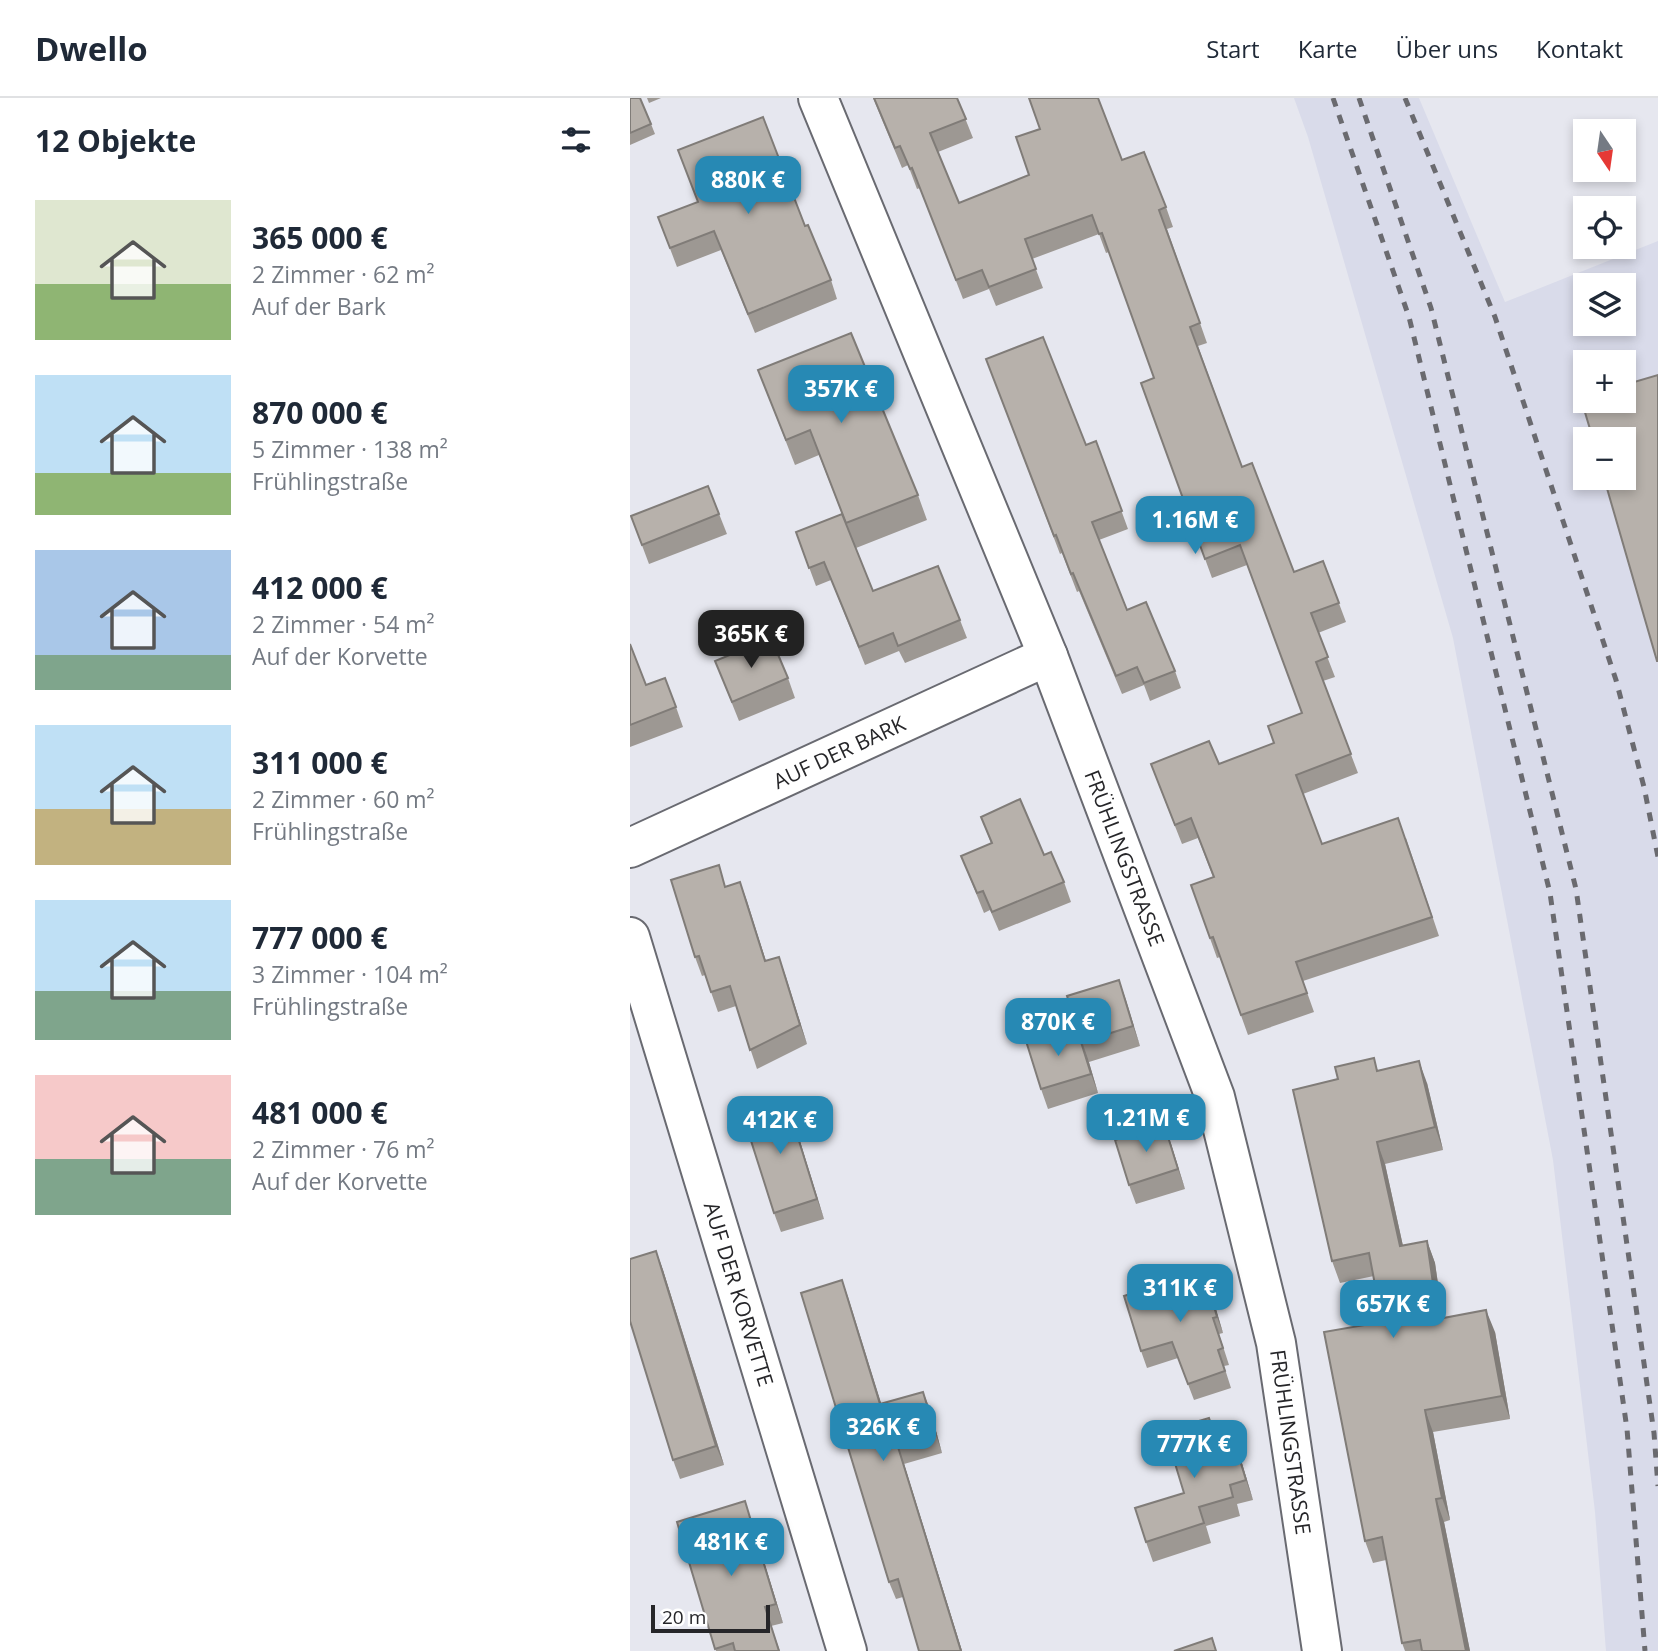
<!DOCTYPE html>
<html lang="de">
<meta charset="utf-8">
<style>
body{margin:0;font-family:"Open Sans",sans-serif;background:#f6f6f7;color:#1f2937;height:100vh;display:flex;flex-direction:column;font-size:26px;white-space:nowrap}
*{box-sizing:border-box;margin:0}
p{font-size:23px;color:#747a83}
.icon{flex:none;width:38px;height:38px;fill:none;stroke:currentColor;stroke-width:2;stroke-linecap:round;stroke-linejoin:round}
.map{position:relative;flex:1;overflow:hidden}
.details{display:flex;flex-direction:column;background:#fff;width:630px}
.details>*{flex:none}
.needle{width:46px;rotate:167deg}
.tools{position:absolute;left:943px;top:21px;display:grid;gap:14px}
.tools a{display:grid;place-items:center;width:63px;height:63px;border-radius:0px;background:#fff;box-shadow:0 4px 10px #0003;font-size:35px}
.scale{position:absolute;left:21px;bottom:18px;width:119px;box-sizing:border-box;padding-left:7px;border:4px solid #262629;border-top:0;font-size:19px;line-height:24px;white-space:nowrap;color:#262629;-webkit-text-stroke:5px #fff;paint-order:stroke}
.price{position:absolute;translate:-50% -60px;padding:0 16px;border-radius:14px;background:#2789b4;color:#fff;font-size:23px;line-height:46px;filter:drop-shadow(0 2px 4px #0008)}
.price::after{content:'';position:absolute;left:50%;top:42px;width:21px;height:16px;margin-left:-10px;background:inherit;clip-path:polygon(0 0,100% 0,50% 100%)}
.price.current{background:#222;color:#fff}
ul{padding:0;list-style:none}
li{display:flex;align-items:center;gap:21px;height:175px;padding:0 35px}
li span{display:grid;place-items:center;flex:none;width:196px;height:140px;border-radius:0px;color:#555}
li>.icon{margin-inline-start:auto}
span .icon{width:84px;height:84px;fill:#fffc;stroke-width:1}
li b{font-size:30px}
h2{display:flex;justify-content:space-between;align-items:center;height:84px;padding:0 35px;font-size:30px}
header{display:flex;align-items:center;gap:42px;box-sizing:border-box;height:98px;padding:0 35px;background:#fff;border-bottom:2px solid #e0e1e3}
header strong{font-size:33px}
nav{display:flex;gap:38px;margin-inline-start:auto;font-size:24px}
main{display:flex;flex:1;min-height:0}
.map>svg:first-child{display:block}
.built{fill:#d9dbea;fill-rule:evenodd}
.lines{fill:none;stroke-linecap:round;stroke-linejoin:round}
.minor-casing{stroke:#696a71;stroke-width:42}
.minor{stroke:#fff;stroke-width:38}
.rail{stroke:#6a6a6f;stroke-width:5;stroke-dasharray:9 9;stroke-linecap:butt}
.wall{fill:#9d9893}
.shaded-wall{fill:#807c78}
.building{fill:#b7b1ab;stroke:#807c78;stroke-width:2}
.labels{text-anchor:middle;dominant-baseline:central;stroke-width:7;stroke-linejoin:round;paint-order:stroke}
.street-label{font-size:21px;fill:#262629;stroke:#fff}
</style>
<header>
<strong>Dwello</strong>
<nav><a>Start</a><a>Karte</a><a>Über uns</a><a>Kontakt</a></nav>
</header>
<main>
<section class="details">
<h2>12 Objekte<svg class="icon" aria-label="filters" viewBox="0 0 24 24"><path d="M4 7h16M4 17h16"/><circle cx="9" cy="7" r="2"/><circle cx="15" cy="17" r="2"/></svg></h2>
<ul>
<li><span style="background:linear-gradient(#dfe7d0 60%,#8fb573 0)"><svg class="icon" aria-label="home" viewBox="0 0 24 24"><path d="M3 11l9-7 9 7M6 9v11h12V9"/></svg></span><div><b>365 000 €</b><p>2 Zimmer · 62 m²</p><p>Auf der Bark</p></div></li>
<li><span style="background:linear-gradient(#bfe0f5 70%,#8fb573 0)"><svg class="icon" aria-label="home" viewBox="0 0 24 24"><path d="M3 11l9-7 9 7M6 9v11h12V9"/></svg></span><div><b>870 000 €</b><p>5 Zimmer · 138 m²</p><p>Frühlingstraße</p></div></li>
<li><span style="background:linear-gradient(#a9c7e8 75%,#7fa58c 0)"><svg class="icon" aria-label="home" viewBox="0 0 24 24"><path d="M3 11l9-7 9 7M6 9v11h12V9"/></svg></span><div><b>412 000 €</b><p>2 Zimmer · 54 m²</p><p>Auf der Korvette</p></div></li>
<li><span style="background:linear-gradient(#bfe0f5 60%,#c2b280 0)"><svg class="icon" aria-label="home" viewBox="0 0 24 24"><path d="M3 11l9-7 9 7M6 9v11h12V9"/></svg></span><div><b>311 000 €</b><p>2 Zimmer · 60 m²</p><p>Frühlingstraße</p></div></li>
<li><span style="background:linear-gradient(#bfe0f5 65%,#7fa58c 0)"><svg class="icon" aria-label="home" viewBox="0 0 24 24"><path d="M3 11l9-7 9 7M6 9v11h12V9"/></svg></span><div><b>777 000 €</b><p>3 Zimmer · 104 m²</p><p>Frühlingstraße</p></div></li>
<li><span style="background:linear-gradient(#f6c9c9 60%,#7fa58c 0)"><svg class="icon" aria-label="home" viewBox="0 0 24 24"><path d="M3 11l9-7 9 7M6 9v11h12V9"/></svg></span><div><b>481 000 €</b><p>2 Zimmer · 76 m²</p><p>Auf der Korvette</p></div></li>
</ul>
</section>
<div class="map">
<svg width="1028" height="1553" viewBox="0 0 1028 1553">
<rect width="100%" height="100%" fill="#e6e7ef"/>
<path class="built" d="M 664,0 L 789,0 L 875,204 L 1028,143 L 1028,1553 L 976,1553 L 965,1414 L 923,1062 L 823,540 L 678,39 ZM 956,187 L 994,187 L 994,226 L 956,226 ZM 956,264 L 994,264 L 994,303 L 956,303 ZM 956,341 L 994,341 L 994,380 L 956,380 Z"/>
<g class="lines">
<defs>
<g id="minor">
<path d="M 188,0 L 418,558 L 585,999 L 646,1245 L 692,1553"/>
<path d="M 0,750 L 418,558"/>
<path d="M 0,839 L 217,1553"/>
</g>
</defs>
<use href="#minor" class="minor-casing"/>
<use href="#minor" class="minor"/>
<g class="rail">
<path d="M 703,0 L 779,219 L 920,795 L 997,1331 L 1015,1553"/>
<path d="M 729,0 L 801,210 L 946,791 L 1024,1335 L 1028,1388"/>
<path d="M 775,0 L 865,219 L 986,582 L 1014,689 L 1028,759"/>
</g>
</g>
<g class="wall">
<path d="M 0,0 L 21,26 L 25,36 L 0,47 Z"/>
<path d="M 17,0 L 31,0 L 19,5 Z"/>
<path d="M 243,0 L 327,0 L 343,40 L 308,54 L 329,105 L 399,77 L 410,31 L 492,62 L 536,109 L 543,129 L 537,131 L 577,245 L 568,248 L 612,369 L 664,474 L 693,463 L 716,524 L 688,535 L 705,579 L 693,583 L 728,675 L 673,696 L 692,746 L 776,740 L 809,838 L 673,883 L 684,914 L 618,937 L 590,859 L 587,860 L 561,787 L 583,779 L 568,740 L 552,746 L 528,685 L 589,666 L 644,645 L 672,615 L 617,467 L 582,480 L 511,285 L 524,280 L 479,154 L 476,155 L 469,136 L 402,161 L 413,190 L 366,208 L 359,191 L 333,201 L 290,90 L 287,91 L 278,67 L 272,70 Z"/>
<path d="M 28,119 L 175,128 L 201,182 L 207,201 L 125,235 L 91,152 L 47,169 Z"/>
<path d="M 356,261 L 456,347 L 466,343 L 498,431 L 469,442 L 497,512 L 545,573 L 551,590 L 520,603 L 514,587 L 492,596 L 449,493 L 447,494 L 432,455 L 430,456 Z"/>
<path d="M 128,272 L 288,397 L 297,422 L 226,450 L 243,493 L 330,522 L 337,540 L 275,565 L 269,553 L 235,567 L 201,482 L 186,488 L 166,434 L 212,416 L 189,357 L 165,367 Z"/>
<path d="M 78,388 L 97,436 L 19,466 L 1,418 Z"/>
<path d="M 0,546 L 16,587 L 46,609 L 53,629 L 0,649 Z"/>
<path d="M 85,563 L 158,580 L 165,600 L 109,623 Z"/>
<path d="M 351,719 L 414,757 L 434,784 L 441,804 L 369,833 L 360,812 L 354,815 L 331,758 L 361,745 Z"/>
<path d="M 110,784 L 136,863 L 149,859 L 177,946 L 127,971 L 106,908 L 88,914 L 75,877 L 72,878 L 65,859 L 96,788 Z"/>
<path d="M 489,882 L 510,948 L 459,964 L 458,961 L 468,995 L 418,1011 L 411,991 L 446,928 Z"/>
<path d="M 748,973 L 797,985 L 813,1052 L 755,1066 L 773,1148 L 797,1143 L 805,1165 L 813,1220 L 865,1234 L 880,1321 L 803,1334 L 820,1422 L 814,1424 L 840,1553 L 775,1553 L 772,1545 L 756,1462 L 743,1465 L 735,1443 L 752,1224 L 744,1178 L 710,1185 L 702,1163 Z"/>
<path d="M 156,1001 L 163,1021 L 194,1121 L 151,1134 L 144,1115 Z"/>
<path d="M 541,1046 L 555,1091 L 506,1106 L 499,1087 Z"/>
<path d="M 26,1153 L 33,1172 L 94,1367 L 50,1381 L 43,1362 Z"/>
<path d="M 574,1173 L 593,1235 L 589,1236 L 599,1267 L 594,1268 L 601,1290 L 564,1302 L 548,1260 L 517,1270 L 511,1253 Z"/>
<path d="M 212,1182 L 251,1306 L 300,1311 L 312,1355 L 274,1366 L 332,1553 L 289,1553 L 273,1499 L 266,1501 L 259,1484 Z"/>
<path d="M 585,1338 L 608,1352 L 623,1402 L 607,1406 L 610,1418 L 576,1428 L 581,1445 L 523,1464 L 516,1444 L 554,1395 Z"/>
<path d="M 115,1403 L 153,1525 L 141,1528 L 150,1553 L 86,1553 L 47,1424 Z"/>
</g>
<g class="shaded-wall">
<path d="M 110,784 L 117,803 L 142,883 L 135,863 Z"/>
<path d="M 149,859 L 156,879 L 177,946 L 170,927 Z"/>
<path d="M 489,882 L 496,902 L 510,948 L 503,928 Z"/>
<path d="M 452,944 L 458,961 L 468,995 L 461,976 Z"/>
<path d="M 789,963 L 797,985 L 813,1052 L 805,1029 Z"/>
<path d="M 156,1001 L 163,1021 L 194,1121 L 187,1101 Z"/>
<path d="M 534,1026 L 541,1046 L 555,1091 L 548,1071 Z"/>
<path d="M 747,1044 L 755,1066 L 778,1171 L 770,1148 Z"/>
<path d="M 797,1143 L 805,1165 L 816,1243 L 808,1221 Z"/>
<path d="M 26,1153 L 33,1172 L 94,1367 L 86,1348 Z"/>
<path d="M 574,1173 L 580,1190 L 593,1235 L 587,1219 Z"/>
<path d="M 212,1182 L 218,1199 L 257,1324 L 250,1306 Z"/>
<path d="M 856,1212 L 865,1234 L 880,1321 L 872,1298 Z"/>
<path d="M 293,1294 L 300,1311 L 312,1355 L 306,1337 Z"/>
<path d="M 795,1312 L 803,1334 L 820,1422 L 812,1400 Z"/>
<path d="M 601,1333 L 608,1352 L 623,1402 L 616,1382 Z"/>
<path d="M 268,1349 L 274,1366 L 332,1553 L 331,1553 Z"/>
<path d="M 806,1401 L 814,1424 L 840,1553 L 836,1553 Z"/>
<path d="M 115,1403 L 121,1422 L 153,1525 L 146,1506 Z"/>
</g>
<g class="building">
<path d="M 0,0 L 10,0 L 21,26 L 0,35 Z"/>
<path d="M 244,0 L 327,0 L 336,21 L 300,35 L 329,105 L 399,77 L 386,39 L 410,31 L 399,0 L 468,0 L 492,62 L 514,54 L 536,109 L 529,112 L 570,225 L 560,229 L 612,369 L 622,365 L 664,474 L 693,463 L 709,505 L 681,515 L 698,559 L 686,564 L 721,656 L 666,677 L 692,746 L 768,720 L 802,819 L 666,864 L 677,895 L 611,917 L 583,839 L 580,840 L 561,787 L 584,779 L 561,720 L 545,727 L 521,666 L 579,643 L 589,666 L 644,645 L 638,628 L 672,615 L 610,447 L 575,461 L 511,285 L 524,280 L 472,135 L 469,136 L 462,117 L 395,141 L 406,171 L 359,189 L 352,172 L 326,182 L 282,70 L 280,71 L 270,48 L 265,50 Z"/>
<path d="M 133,19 L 175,128 L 178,127 L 201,182 L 118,216 L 84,133 L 40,150 L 28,119 L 68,104 L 48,52 Z"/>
<path d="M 221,235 L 288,397 L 216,425 L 180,332 L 156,342 L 128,272 Z"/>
<path d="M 413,239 L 456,347 L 466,343 L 492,413 L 462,424 L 497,512 L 516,504 L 545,573 L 514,585 L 507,569 L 486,578 L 443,475 L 441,476 L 426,437 L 424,438 L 356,261 Z"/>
<path d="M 1028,277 L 1028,563 L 1027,563 L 974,380 L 994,380 L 994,341 L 963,341 L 951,301 L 956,299 L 956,303 L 994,303 L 994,287 Z"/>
<path d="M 78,388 L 89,416 L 12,447 L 1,418 Z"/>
<path d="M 212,416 L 243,493 L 308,468 L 330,522 L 268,548 L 263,535 L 229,549 L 194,464 L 179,470 L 166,434 Z"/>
<path d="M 141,540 L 158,580 L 102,604 L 85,563 Z"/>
<path d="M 0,546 L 16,587 L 35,580 L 46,609 L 0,627 Z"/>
<path d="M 390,701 L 414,757 L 421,754 L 434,784 L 362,814 L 353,793 L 347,795 L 331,758 L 362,745 L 351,719 Z"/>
<path d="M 89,767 L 95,789 L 110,784 L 135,863 L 149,859 L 170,927 L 120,952 L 100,888 L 81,894 L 69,858 L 65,859 L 41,782 Z"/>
<path d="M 489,882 L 503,928 L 452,944 L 437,898 Z"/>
<path d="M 446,928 L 461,976 L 411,991 L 396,943 Z"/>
<path d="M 744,960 L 747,973 L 789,963 L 805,1029 L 747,1044 L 770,1148 L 797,1143 L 808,1221 L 856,1212 L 872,1298 L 795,1312 L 812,1400 L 806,1401 L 836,1553 L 792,1553 L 790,1542 L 772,1545 L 752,1439 L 735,1443 L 694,1234 L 752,1224 L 739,1155 L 702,1163 L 663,992 L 708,981 L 705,969 Z"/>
<path d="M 156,1001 L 187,1101 L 144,1115 L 116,1027 L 116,1013 Z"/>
<path d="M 534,1026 L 548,1071 L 499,1087 L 485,1042 Z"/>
<path d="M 26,1153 L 86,1348 L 43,1362 L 0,1223 L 0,1161 Z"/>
<path d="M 574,1173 L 587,1219 L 583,1220 L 593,1250 L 588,1252 L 595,1273 L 558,1286 L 542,1244 L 511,1253 L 494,1198 Z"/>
<path d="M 212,1182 L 250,1306 L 293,1294 L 306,1337 L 268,1349 L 331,1553 L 289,1553 L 268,1481 L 259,1484 L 171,1195 Z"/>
<path d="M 579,1320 L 585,1338 L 601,1333 L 616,1382 L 600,1387 L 603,1399 L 569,1409 L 574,1425 L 516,1444 L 505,1410 L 554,1395 L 540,1349 L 546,1347 L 542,1331 Z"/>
<path d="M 115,1403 L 146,1506 L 135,1509 L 149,1553 L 105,1553 L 103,1545 L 85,1551 L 47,1424 Z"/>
<path d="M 582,1540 L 586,1553 L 544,1553 Z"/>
</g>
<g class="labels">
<g class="street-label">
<text transform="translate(209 654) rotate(-25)">AUF DER BARK</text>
<text transform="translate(495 760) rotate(69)">FRÜHLINGSTRASSE</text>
<text transform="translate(109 1196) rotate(73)">AUF DER KORVETTE</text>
<text transform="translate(661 1344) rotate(82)">FRÜHLINGSTRASSE</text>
</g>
</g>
</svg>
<div class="tools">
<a><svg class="needle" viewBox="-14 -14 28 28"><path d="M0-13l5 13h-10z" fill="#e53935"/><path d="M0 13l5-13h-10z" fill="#747a83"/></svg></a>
<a><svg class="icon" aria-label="locate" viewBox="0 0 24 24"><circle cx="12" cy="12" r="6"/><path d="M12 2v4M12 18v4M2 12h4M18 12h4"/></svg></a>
<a><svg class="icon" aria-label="layers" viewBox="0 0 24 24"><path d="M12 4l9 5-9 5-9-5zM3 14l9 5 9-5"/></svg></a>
<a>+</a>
<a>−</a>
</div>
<div class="scale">20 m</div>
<b class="price" style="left:118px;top:118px">880K €</b>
<b class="price" style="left:211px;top:327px">357K €</b>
<b class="price" style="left:565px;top:458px">1.16M €</b>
<b class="price current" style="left:121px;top:572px">365K €</b>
<b class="price" style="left:428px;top:960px">870K €</b>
<b class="price" style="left:516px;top:1056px">1.21M €</b>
<b class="price" style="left:150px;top:1058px">412K €</b>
<b class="price" style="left:550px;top:1226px">311K €</b>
<b class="price" style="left:763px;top:1242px">657K €</b>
<b class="price" style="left:253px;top:1365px">326K €</b>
<b class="price" style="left:564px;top:1382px">777K €</b>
<b class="price" style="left:101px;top:1480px">481K €</b>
</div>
</main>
